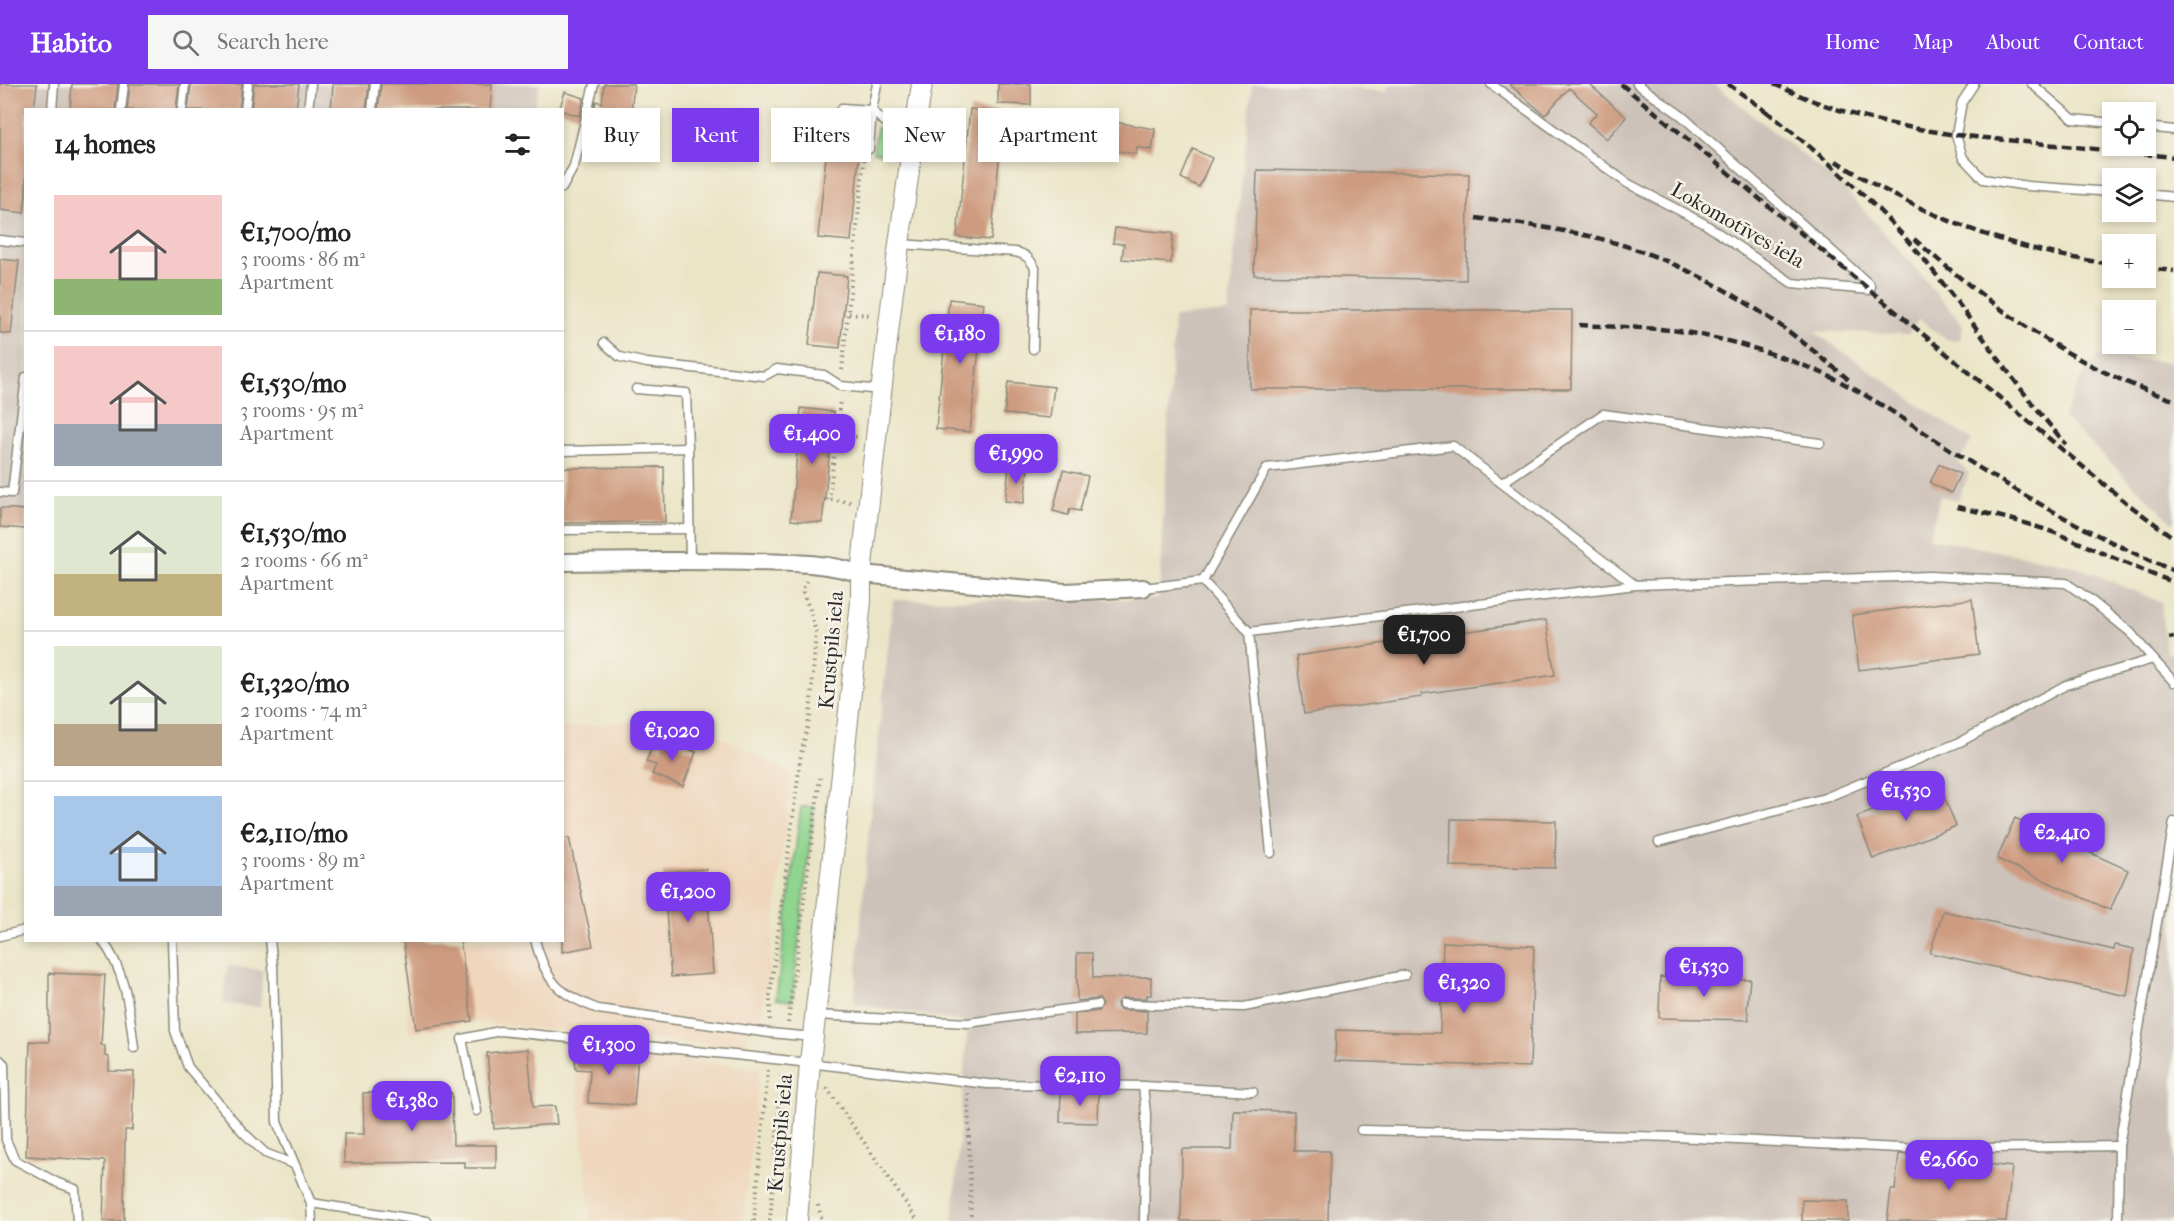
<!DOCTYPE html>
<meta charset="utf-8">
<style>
body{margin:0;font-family:"IM FELL French Canon",serif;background:#f6f6f6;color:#222;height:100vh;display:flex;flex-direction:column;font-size:22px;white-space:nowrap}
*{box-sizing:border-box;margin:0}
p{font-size:20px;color:#767676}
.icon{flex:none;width:33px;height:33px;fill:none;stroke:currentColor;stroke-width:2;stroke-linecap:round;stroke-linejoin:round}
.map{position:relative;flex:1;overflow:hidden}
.side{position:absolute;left:24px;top:24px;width:540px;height:834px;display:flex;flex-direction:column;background:#fff;border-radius:0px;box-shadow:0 3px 9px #0003}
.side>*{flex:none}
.guide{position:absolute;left:582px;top:24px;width:570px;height:54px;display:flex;gap:12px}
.fabs{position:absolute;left:2102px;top:18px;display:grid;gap:12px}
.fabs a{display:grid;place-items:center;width:54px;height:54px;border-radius:0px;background:#fff;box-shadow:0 3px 9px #0003;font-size:30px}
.price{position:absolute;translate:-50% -51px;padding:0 14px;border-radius:12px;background:#7c3aed;color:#fff;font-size:20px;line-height:39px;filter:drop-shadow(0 2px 3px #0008)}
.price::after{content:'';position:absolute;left:50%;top:36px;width:18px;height:14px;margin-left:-9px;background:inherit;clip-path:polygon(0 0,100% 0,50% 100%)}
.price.current{background:#222;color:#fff}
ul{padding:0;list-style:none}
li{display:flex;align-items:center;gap:18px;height:150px;padding:0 30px}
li+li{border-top:2px solid #e0e0e0}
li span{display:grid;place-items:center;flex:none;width:168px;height:120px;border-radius:0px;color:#555}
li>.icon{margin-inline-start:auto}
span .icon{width:72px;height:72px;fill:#fffc;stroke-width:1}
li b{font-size:26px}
h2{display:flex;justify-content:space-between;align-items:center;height:72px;padding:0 30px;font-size:26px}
.tag{padding:0 21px;border-radius:0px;background:#fff;box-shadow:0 3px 9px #0003;font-size:21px;line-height:54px}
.tag.current{background:#7c3aed;color:#fff}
header{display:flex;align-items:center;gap:36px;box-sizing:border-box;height:84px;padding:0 30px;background:#7c3aed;color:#fff}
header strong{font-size:28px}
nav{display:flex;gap:33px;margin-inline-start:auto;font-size:21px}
.search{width:420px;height:54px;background:#f6f6f6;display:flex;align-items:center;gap:15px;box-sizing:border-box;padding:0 21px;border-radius:0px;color:#767676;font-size:22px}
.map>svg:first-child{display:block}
.built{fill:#efd6bc}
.industrial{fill:#cdc2b9}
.green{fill:#8fd590;stroke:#5d805e;stroke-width:1.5}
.building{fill:#ce9b80}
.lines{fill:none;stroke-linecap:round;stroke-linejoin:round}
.service-casing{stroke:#8b887a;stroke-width:11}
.minor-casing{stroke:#8b887a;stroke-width:20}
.tertiary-casing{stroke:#8b887a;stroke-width:22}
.path{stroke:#8b887a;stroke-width:4;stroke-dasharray:1.5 4.5;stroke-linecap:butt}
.service{stroke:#fff;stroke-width:8}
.minor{stroke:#fff;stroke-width:16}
.tertiary{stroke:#fff;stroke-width:20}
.rail{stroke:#2b2b2b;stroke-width:4.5;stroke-dasharray:9 4.5;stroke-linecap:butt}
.labels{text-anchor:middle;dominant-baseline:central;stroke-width:5;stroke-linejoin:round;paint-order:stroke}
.street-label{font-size:21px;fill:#2b2b2b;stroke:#f7f3e8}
</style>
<header>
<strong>Habito</strong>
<div class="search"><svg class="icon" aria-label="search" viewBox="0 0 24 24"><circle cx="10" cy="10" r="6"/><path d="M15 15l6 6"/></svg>Search here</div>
<nav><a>Home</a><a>Map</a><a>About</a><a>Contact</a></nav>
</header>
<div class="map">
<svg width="2174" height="1137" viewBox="0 0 2174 1137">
<rect width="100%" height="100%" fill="#f7f3e8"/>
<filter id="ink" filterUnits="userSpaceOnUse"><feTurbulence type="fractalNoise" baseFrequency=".0167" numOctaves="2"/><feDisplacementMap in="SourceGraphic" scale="12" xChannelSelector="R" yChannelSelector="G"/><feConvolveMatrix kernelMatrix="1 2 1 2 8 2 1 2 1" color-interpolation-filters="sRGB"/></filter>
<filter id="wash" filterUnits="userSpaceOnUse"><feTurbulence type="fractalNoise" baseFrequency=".008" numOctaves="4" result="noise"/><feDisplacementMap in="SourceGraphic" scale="24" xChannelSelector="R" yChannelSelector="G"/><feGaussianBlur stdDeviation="1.35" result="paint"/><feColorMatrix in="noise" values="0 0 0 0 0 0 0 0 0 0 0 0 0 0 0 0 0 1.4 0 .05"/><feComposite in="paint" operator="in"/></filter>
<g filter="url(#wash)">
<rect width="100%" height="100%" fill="#ebe5c8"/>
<g class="built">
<path d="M 625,638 L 713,649 L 792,690 L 764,922 L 747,954 L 745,964 L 474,938 L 409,950 L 401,857 L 562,856 L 563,644 Z"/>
<path d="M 574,965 L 760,984 L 743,1137 L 591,1137 Z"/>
</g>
<g class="industrial">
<path d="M 0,0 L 540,0 L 534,25 L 26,26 L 25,445 L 0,443 Z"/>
<path d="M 1252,0 L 1298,0 L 1387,8 L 1390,0 L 1714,0 L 1844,104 L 1918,187 L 1963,241 L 1961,255 L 1948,256 L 1919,235 L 1908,250 L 1813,247 L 1972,357 L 1958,378 L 1969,390 L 1958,416 L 1940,412 L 1929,454 L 2075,482 L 2161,518 L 2166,569 L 2174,569 L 2174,1137 L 953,1137 L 968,939 L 854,919 L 868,754 L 893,516 L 1159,515 L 1174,233 L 1228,228 Z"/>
<path d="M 2097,272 L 2174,279 L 2174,440 L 2063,333 L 2081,294 Z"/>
<path d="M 227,882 L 263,886 L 260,923 L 223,920 Z"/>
</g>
<g class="green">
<path d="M 877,44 L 895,45 L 891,70 L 873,68 Z"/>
<path d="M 801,723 L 814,723 L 792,917 L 776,915 Z"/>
</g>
<g id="blocks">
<g class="building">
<path d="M 0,0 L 37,0 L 34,26 L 26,26 L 26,110 L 24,129 L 0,126 Z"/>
<path d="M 72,0 L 118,0 L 115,26 L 70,26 Z"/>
<path d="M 130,0 L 179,0 L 176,26 L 127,26 Z"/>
<path d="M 191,0 L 242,0 L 239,26 L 188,26 Z"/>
<path d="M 254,0 L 299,0 L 296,26 L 251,26 Z"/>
<path d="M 333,0 L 369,0 L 366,26 L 331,26 Z"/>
<path d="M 381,0 L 492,0 L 490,26 L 378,26 Z"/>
<path d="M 604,0 L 634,0 L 630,39 L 592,35 L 596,17 L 602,19 Z"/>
<path d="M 998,0 L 1031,0 L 1031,21 L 998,20 Z"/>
<path d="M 1509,0 L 1589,0 L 1626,33 L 1607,55 L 1588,39 L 1597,29 L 1569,4 L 1545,31 Z"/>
<path d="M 565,8 L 584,14 L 580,32 L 559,26 Z"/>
<path d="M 970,25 L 1004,28 L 991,156 L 957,153 Z"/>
<path d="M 1115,38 L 1155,45 L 1152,66 L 1137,63 L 1136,70 L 1111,66 Z"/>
<path d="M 829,40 L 862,43 L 851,157 L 818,154 Z"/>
<path d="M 1193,65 L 1212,74 L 1199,103 L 1181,94 Z"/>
<path d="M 1257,86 L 1469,90 L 1466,196 L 1254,191 Z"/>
<path d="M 1115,144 L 1173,149 L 1171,179 L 1122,175 L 1124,160 L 1113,159 Z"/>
<path d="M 0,175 L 19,177 L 11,250 L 0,249 Z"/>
<path d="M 817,189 L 847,192 L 840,264 L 809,261 Z"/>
<path d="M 949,215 L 984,219 L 970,348 L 936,345 Z"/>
<path d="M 1250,226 L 1572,226 L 1571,305 L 1250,305 Z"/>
<path d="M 1008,298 L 1054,303 L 1050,334 L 1004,330 Z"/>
<path d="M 801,324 L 834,328 L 822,439 L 791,436 Z"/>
<path d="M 1939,380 L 1960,390 L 1951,409 L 1930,399 Z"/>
<path d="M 664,383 L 665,438 L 562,439 L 562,384 Z"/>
<path d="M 1009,383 L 1028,385 L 1024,419 L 1005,417 Z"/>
<path d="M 1063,386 L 1088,392 L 1080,427 L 1070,425 L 1068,431 L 1053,427 Z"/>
<path d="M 0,424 L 26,426 L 26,445 L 0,443 Z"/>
<path d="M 1972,515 L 1979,570 L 1859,586 L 1852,531 Z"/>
<path d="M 1546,536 L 1555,591 L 1421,610 L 1422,613 L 1304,630 L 1296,572 Z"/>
<path d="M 665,656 L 696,668 L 683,702 L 652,690 L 656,681 L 646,678 L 653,661 L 662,664 Z"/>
<path d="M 1939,700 L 1956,742 L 1873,775 L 1857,733 Z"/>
<path d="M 2015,734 L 2128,786 L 2110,826 L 1997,775 Z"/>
<path d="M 1451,735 L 1556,737 L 1555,784 L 1450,782 Z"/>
<path d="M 569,754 L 593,862 L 562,868 L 562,755 Z"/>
<path d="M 706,785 L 713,890 L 671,893 L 663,788 Z"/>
<path d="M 1943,827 L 2114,866 L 2115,861 L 2134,865 L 2127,912 L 1930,869 Z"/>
<path d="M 403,856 L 460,856 L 472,937 L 416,945 Z"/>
<path d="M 1443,858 L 1534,862 L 1530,983 L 1335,977 L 1336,946 L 1440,949 Z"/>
<path d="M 1077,869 L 1092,869 L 1093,894 L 1151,893 L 1151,911 L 1147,911 L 1147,914 L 1123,914 L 1117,919 L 1118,924 L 1122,926 L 1147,927 L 1147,949 L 1075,950 L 1075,930 L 1098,927 L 1103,921 L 1099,915 L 1077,917 Z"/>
<path d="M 49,889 L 105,891 L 101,961 L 105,962 L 105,972 L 109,973 L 109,987 L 134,988 L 132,1046 L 125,1046 L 124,1137 L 103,1137 L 105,1077 L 26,1072 L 30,957 L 49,958 Z"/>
<path d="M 1660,893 L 1750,895 L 1747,924 L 1749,936 L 1659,934 Z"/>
<path d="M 528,965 L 533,1023 L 555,1022 L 557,1040 L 494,1045 L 487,969 Z"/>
<path d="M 574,965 L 638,971 L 634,1021 L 588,1019 L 590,986 L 576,985 Z"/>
<path d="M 434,1007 L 434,1010 L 452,1009 L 453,1061 L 496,1061 L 496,1084 L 465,1084 L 465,1078 L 344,1079 L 344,1050 L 364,1050 L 363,1009 Z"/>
<path d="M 1061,1007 L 1099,1008 L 1098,1039 L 1060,1038 Z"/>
<path d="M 1233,1026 L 1294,1027 L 1294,1067 L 1330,1067 L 1328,1137 L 1181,1137 L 1182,1065 L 1232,1065 Z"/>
<path d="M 1899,1070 L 2012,1083 L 2006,1137 L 1887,1137 L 1891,1106 L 1895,1106 Z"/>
<path d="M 1802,1116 L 1848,1117 L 1848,1137 L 1802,1137 Z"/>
</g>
</g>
</g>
<g filter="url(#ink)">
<use href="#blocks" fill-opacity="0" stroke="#8b887a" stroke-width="1.5"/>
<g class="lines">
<defs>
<g id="service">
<path d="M 877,0 L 872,26 C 887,43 893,42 915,43"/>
<path d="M 1491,0 L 1627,99 L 1705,140 L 1792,199 L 1870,206 L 1870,201 L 1682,32 L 1637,0"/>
<path d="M 1974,0 L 1962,18 L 1956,51 L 1963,74 L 1983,95 L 2028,102 L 2112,108"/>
<path d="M 2032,0 L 2073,35 L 2112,39"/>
<path d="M 842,24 L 872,26 L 869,65"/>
<path d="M 52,26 L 54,0"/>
<path d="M 121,26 L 124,0"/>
<path d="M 182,26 L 185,0"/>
<path d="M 245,26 L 248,0"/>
<path d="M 308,26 L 311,0"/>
<path d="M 372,26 L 375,0"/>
<path d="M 2145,43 L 2174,46"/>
<path d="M 562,104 L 574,82 L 594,0"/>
<path d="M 2145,110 L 2174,113"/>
<path d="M 0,156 L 26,159"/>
<path d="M 900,160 L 1015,168 C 1026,170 1030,175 1035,184 L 1033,265"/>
<path d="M 604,259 L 620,273 L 647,279 L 764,292 L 777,285 L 824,291 L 841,302 L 881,306"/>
<path d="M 636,305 L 686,309 L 688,364"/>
<path d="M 562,367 L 688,364 L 690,476"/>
<path d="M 1502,399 L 1603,330 L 1820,359"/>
<path d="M 0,408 L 12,409 L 26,293"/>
<path d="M 562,446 L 689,445"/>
<path d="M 1203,497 L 1267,384 L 1453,362 L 1635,501"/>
<path d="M 1143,504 L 1203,497 L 1249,548 L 1635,501 L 1930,492 L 2066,499 L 2088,514 L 2130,548 L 2153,575"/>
<path d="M 1249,548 L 1271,769"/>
<path d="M 1659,758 L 1825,714 L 1960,658 L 2066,601 L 2153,575 L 2174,598"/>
<path d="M 0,852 L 26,846"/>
<path d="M 102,856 C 127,890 129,924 134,964"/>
<path d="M 172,856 L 175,947 L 188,983 L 243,1048 L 265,1069 L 293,1080"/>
<path d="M 270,856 L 273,882 L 277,1038 L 311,1119 L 312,1137"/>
<path d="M 535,856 C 547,899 557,909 598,925 L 770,949 L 813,953"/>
<path d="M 1123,920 L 1244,923 L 1405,891"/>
<path d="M 816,931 L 968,939 L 1097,921"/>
<path d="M 0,976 L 4,980 L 6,1056 L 15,1076 L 58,1099 L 75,1105 L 77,1137"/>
<path d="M 1143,1002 L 1253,1008"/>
<path d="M 477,1027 L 462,955 L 500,947 L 783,976 L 988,1000 L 1143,1002 L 1146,1030 L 1144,1137"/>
<path d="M 1361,1046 L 1676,1053 L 1920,1065 L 2119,1062"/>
<path d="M 311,1119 L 427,1137"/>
<path d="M 2118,1137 L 2119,1062 L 2174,738"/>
</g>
<path id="minor" d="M 562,478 C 626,477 689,476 752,478 C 789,479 826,478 861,490 L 1065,508 L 1143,504"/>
<path id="tertiary" d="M 797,1137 L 810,979 L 861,518 L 861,490 C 879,326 896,163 922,0"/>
</defs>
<use href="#service" class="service-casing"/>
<use href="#minor" class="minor-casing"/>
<use href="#tertiary" class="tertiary-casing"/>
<g class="path">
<path d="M 843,229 L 872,231"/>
<path d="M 842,286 L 864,76"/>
<path d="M 831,351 L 857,353"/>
<path d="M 825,415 L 851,418"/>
<path d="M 829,416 L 840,315"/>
<path d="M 770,936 L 770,911 L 801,670 L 810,632 L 816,548 L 810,526 L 802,507 L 806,497"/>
<path d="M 788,939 L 820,694"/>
<path d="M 827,1004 L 918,1137"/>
<path d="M 968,1010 L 971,1137"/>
<path d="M 818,1121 L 822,1137"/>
<path d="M 754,1137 L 768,985"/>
<path d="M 770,1137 L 782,988"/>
</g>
<use href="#service" class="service"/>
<use href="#minor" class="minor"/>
<use href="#tertiary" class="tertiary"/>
<g class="rail">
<path d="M 1621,0 L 2128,420 L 2174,454"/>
<path d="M 1728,0 L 1773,32"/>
<path d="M 1774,0 C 1796,10 1819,20 1843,27 C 1879,39 1918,45 1956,51 L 2174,73"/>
<path d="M 1766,27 C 1824,73 1879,121 1926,178 C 1974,237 2015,303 2066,360"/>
<path d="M 1836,77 C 1920,132 2013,167 2112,180"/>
<path d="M 1476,134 C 1515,139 1554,144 1593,153 C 1653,167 1711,195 1762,229 C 1793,249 1821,273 1849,296"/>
<path d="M 1914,155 C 1992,223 2074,284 2174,316"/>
<path d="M 2145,184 L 2174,187"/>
<path d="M 1579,241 C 1612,243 1646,243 1679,247 C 1723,254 1768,267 1810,284 C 1865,306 1913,342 1962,373 C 2030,416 2101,456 2174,487"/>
<path d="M 1957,423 C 1990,430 2023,437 2055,449 C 2095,464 2133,485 2174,498"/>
<path d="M 2169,554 L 2174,553"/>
</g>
</g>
</g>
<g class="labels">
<g class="street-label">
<text transform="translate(1738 141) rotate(30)">Lokomotīves iela</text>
<text transform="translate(831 566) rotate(-85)">Krustpils iela</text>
<text transform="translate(780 1049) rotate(-85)">Krustpils iela</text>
</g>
</g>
</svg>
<div class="fabs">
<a><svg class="icon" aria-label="locate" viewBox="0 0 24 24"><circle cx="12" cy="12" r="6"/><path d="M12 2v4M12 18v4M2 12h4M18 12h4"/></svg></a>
<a><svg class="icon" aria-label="layers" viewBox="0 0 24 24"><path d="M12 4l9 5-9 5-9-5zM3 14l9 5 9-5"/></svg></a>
<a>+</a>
<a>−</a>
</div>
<b class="price" style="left:960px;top:281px">€1,180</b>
<b class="price" style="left:812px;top:381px">€1,400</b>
<b class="price" style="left:1016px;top:401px">€1,990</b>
<b class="price current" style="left:1424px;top:582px">€1,700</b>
<b class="price" style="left:672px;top:678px">€1,020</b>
<b class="price" style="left:1906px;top:738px">€1,530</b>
<b class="price" style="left:2062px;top:780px">€2,410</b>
<b class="price" style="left:688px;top:839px">€1,200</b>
<b class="price" style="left:1704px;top:914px">€1,530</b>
<b class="price" style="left:1464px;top:930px">€1,320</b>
<b class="price" style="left:609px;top:992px">€1,300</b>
<b class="price" style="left:1080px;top:1023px">€2,110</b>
<b class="price" style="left:412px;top:1048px">€1,380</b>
<b class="price" style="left:1949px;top:1107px">€2,660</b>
<div class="guide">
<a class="tag">Buy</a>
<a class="tag current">Rent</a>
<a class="tag">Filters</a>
<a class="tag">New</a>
<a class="tag">Apartment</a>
</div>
<section class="side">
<h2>14 homes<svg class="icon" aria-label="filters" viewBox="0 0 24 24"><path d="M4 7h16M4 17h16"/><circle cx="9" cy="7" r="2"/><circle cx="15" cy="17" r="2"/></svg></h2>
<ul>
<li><span style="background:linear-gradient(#f6c9c9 70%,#8fb573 0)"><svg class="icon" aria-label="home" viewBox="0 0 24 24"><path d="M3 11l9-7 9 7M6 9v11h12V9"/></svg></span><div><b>€1,700/mo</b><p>3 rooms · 86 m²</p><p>Apartment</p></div></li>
<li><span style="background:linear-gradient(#f6c9c9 65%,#9aa5b1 0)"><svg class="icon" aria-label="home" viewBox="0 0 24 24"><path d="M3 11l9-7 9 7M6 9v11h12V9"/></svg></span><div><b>€1,530/mo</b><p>3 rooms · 95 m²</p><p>Apartment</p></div></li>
<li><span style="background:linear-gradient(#dfe7d0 65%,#c2b280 0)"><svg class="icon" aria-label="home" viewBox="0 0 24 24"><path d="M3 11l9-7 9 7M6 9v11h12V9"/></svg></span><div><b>€1,530/mo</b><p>2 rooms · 66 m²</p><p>Apartment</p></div></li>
<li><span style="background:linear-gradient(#dfe7d0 65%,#b9a48a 0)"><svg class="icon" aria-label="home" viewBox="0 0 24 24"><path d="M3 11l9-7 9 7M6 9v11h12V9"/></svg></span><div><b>€1,320/mo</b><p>2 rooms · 74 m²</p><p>Apartment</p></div></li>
<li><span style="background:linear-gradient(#a9c7e8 75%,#9aa5b1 0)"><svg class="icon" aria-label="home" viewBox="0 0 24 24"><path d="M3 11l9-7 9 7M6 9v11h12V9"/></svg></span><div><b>€2,110/mo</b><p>3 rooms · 89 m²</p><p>Apartment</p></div></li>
</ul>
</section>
</div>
